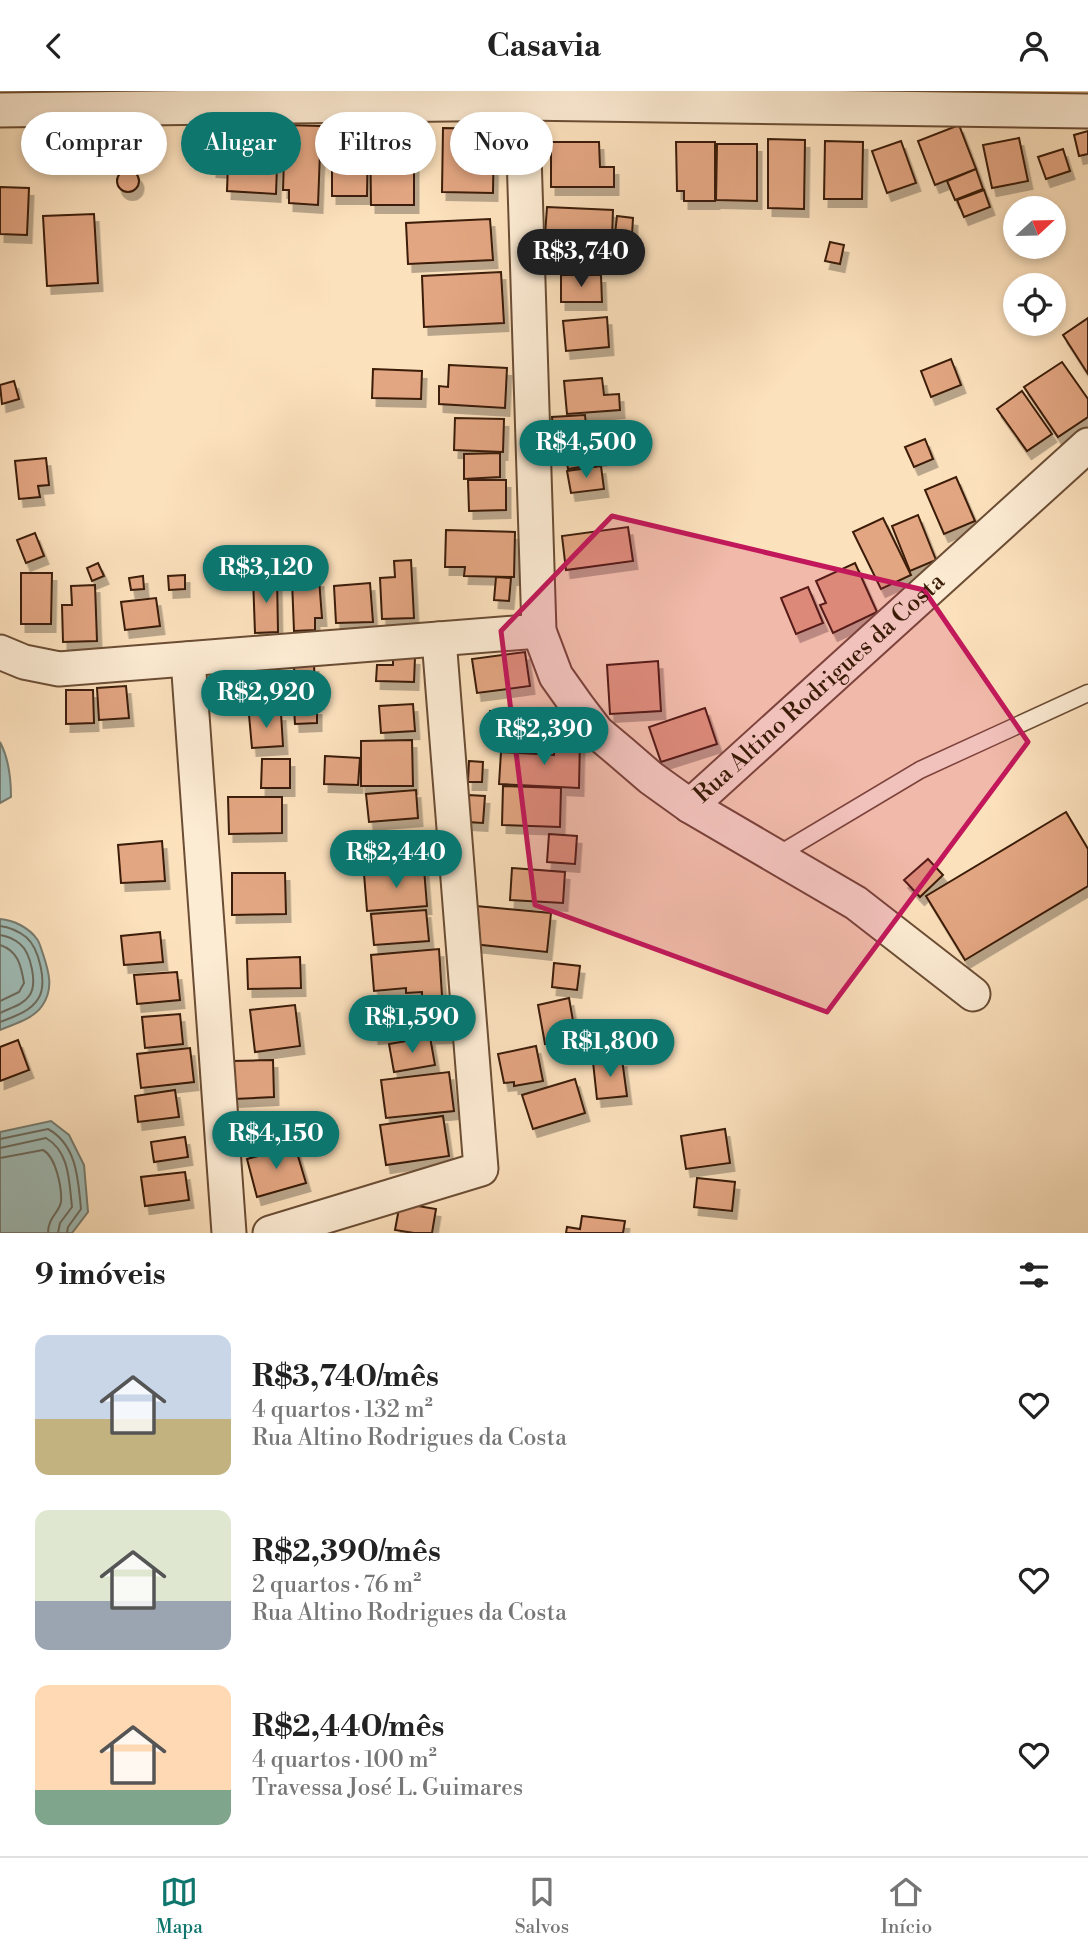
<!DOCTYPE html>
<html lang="pt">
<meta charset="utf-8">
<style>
body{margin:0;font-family:"Libre Bodoni",serif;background:#f6f6f6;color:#222;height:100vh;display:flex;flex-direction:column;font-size:26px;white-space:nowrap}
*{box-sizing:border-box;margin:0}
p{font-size:23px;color:#767676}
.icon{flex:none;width:38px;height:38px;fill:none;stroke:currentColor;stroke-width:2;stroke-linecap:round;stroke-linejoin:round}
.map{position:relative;height:1142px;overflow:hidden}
.details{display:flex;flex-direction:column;background:#fff;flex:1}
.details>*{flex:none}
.guide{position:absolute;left:21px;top:21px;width:700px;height:63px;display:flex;gap:14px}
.needle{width:46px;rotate:68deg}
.controls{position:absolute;left:1003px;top:105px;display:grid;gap:14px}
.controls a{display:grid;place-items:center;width:63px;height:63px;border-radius:50%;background:#fff;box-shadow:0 4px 10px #0003;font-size:35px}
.price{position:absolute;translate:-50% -60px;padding:0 16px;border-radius:24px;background:#0f766e;color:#fff;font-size:23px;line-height:46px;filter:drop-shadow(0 2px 4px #0008)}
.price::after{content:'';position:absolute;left:50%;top:42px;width:21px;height:16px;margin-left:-10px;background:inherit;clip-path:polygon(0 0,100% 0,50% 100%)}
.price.on{background:#222;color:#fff}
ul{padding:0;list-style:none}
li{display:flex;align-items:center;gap:21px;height:175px;padding:0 35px}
li span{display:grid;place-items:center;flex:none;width:196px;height:140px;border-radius:14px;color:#555}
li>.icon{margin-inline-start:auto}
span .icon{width:84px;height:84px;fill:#fffc;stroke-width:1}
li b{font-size:30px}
h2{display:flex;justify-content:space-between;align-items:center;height:84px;padding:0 35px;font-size:30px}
.pill{padding:0 24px;border-radius:32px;background:#fff;box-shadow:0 4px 10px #0003;font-size:24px;line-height:63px}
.pill.on{background:#0f766e;color:#fff}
header{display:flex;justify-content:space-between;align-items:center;height:91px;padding:0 35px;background:#fff;font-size:32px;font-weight:700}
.tab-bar{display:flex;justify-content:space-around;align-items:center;height:98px;border-top:2px solid #e0e0e0;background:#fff;font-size:19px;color:#767676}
.tab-bar a{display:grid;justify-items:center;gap:4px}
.tab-bar .on{color:#0f766e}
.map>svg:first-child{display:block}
.water{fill:#a0bcb6;stroke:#787c70;stroke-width:2}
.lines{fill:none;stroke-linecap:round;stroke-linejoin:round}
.shore{stroke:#6e6c5e;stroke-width:2}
.building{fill:#e3a682;stroke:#3b1c07;stroke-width:2;filter:url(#shadow)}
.lane-casing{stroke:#6b4d34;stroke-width:19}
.street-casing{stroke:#6b4d34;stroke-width:37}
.lane{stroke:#fdecd4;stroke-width:16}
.street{stroke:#fdecd4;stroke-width:33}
.marked{fill:#c2185b;fill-opacity:0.2;stroke:#c2185b;stroke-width:5;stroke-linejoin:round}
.labels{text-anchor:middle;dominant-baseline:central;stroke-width:5;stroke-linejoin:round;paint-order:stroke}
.street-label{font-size:24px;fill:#3b1c07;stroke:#fdecd4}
</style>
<header><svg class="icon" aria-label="back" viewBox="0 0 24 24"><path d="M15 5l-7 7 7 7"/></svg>Casavia<svg class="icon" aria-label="person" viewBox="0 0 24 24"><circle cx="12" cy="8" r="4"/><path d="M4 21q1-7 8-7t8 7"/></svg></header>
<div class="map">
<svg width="1088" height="1142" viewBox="0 0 1088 1142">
<defs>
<filter id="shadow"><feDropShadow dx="4.5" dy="8" stdDeviation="0" flood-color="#0004"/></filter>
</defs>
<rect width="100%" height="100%" fill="#fce1bd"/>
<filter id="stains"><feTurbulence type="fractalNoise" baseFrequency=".00286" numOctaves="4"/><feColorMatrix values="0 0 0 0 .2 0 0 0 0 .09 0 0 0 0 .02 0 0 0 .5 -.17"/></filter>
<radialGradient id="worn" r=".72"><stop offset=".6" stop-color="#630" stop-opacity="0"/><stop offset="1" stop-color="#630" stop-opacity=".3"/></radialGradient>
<g class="water">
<path d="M 0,651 C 9,668 11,686 11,706 L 0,712 Z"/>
<path d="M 0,828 C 14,829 29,837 37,848 C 40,852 41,858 43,863 C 49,881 54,898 42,915 C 33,928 14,933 0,939 Z"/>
<path d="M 51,1030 L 69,1044 L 84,1074 L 88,1121 L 72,1142 L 0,1142 L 0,1041 Z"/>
</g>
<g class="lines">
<g class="shore">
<path d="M 0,835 C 9,836 18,840 26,846 C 39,857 48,893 38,908 C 30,921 13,926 0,931"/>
<path d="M 0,844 C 7,845 14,848 20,853 C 31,862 38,894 29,905 C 23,914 10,917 0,922"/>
<path d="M 0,854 C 18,860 21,874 24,892 L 19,901 L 0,910"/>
<path d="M 0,1048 L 48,1038 C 77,1054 78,1088 81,1118 L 68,1136 L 67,1142"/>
<path d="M 0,1057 L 46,1047 C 70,1061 69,1091 72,1116 L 60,1132 L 58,1142"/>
<path d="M 0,1067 L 43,1059 C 56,1066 62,1097 61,1111 C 59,1122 48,1126 48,1142"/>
</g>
</g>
<g class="building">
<path d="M 285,34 L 321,35 L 318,114 L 289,112 L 289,99 L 283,99 Z"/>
<path d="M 959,34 L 976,78 L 935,94 L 918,50 Z"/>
<path d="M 443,37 L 494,38 L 493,102 L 442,101 Z"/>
<path d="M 370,38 L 414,38 L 414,114 L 371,114 Z"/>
<path d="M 1088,40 L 1088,63 L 1079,65 L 1074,44 Z"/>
<path d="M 229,45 L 278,47 L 276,103 L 227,100 Z"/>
<path d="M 1019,47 L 1028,90 L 992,97 L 983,54 Z"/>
<path d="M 198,48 L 227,49 L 225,79 L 212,78 L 213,68 L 197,68 Z"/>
<path d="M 768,48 L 805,49 L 804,118 L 768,117 Z"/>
<path d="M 332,49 L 368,49 L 367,105 L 332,105 Z"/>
<path d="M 825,50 L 863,51 L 862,108 L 824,108 Z"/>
<path d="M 901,50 L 916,92 L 887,102 L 872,60 Z"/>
<path d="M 551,51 L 599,51 L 600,76 L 614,76 L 614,96 L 551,96 Z"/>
<path d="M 676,51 L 715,51 L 715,110 L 684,110 L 684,100 L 677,100 Z"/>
<path d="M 717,53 L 757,53 L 757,110 L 716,109 Z"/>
<path d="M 1063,58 L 1070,80 L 1046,88 L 1038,66 Z"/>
<path d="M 976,78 L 983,98 L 955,109 L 947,90 Z"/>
<circle cx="128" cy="90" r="11"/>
<path d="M 0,96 L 29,97 L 27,144 L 0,143 Z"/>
<path d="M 984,99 L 990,116 L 964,126 L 957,109 Z"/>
<path d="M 547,116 L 613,119 L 612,147 L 545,144 Z"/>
<path d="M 94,123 L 98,192 L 47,195 L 43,125 Z"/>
<path d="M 617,125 L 633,127 L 632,144 L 615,143 Z"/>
<path d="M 490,128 L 493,169 L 408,173 L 406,132 Z"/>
<rect x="537" y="145" width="28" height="23"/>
<path d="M 830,151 L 844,154 L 840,173 L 825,170 Z"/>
<path d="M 501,181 L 504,232 L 424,236 L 422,185 Z"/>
<path d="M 561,184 L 601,184 L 602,211 L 561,211 Z"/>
<path d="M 607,226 L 609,256 L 566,260 L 563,230 Z"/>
<path d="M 1088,227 L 1088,283 L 1063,244 Z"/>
<path d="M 951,268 L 961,294 L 931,306 L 921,280 Z"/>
<path d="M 1062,271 L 1088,308 L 1088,326 L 1058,346 L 1024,296 Z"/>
<path d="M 449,274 L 507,277 L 505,317 L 439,313 L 439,295 L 448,296 Z"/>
<path d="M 373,278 L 422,280 L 421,308 L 372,307 Z"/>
<path d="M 602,287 L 604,304 L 619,303 L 620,319 L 567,323 L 564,290 Z"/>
<path d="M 14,290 L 19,308 L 2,313 L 0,294 Z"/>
<path d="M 1022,300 L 1052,343 L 1027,360 L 997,318 Z"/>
<path d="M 585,324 L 587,345 L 554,348 L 552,326 Z"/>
<path d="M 455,327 L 504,328 L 503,361 L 454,359 Z"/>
<path d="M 608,343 L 612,365 L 592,368 L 593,374 L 568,378 L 563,350 Z"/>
<path d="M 925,348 L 933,368 L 914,376 L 905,356 Z"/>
<path d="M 500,362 L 500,386 L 464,388 L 464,363 Z"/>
<path d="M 46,367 L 49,394 L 38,395 L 40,406 L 19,408 L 15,370 Z"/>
<path d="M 601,375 L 604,398 L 571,402 L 567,380 Z"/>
<path d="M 956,386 L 975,430 L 944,443 L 925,399 Z"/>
<path d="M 468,389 L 506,389 L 506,419 L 469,420 Z"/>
<path d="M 918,424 L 936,469 L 910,480 L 892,435 Z"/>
<path d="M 883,427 L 911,484 L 881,498 L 853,441 Z"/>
<path d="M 628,436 L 633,470 L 566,479 L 562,445 Z"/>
<path d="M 446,439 L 515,441 L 514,486 L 464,485 L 465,476 L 445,476 Z"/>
<path d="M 35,442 L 44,465 L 26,472 L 17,449 Z"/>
<path d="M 411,469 L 414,527 L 382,528 L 380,487 L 395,486 L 394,470 Z"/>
<path d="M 98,472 L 104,485 L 92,490 L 87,477 Z"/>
<path d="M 855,472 L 877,521 L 833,542 L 820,514 L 826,512 L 816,490 Z"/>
<path d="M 21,482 L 52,482 L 51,533 L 21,533 Z"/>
<path d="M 185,484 L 185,498 L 169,499 L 168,485 Z"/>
<path d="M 143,485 L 144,498 L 131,499 L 129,487 Z"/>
<path d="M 253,486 L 277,486 L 278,541 L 255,542 Z"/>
<path d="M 496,486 L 511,487 L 509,510 L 494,509 Z"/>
<path d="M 319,488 L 322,527 L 315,527 L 315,539 L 294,540 L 292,490 Z"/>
<path d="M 370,492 L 373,531 L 336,532 L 334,495 Z"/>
<path d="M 95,494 L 97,550 L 63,551 L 62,514 L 72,514 L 71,495 Z"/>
<path d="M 808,496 L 823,532 L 796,543 L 781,507 Z"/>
<path d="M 156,507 L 160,535 L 125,539 L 121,511 Z"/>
<path d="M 525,561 L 530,595 L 477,602 L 472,568 Z"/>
<path d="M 393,565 L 415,566 L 414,591 L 376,590 L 377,574 L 393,574 Z"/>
<path d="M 658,570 L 661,620 L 610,623 L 607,574 Z"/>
<path d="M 314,573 L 315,602 L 295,603 L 294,574 Z"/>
<path d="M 126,595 L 129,627 L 99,629 L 97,597 Z"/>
<path d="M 66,599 L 93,599 L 94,632 L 66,633 Z"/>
<path d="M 413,613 L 415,640 L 381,642 L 379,615 Z"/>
<path d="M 317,616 L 317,632 L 295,633 L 294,617 Z"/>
<path d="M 705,617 L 717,653 L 661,671 L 649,636 Z"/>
<path d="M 490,620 L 504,620 L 504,650 L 490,649 Z"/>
<path d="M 281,622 L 283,655 L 252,657 L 249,624 Z"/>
<path d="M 555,647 L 580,648 L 579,697 L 499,693 L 501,661 L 554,664 Z"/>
<path d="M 412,649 L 413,695 L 361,695 L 361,650 Z"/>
<path d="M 325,665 L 360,667 L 358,694 L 324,693 Z"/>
<path d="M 262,668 L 290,668 L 290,697 L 261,697 Z"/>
<path d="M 469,670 L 483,671 L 482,691 L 468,691 Z"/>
<path d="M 503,695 L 561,697 L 560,736 L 502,734 Z"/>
<path d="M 416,699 L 418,727 L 369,731 L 366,703 Z"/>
<path d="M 468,704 L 485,705 L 483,732 L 467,731 Z"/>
<path d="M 228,706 L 282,706 L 282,742 L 229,743 Z"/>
<path d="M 1066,721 L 1088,758 L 1088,795 L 965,869 L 926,805 Z"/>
<path d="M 549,743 L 577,745 L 575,773 L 547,771 Z"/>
<path d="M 412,744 L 414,773 L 373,775 L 372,745 Z"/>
<path d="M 162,750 L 165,790 L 121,792 L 118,754 Z"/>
<path d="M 928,768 L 943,784 L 920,806 L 904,789 Z"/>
<path d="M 512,777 L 565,781 L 563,812 L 510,809 Z"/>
<path d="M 424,778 L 427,815 L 367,820 L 364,783 Z"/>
<path d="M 232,782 L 285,782 L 286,823 L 232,824 Z"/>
<path d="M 476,815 L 551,822 L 547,861 L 473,853 Z"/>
<path d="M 426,819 L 429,850 L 374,854 L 371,823 Z"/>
<path d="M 160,841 L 163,871 L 124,874 L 121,845 Z"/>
<path d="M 439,858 L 442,905 L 422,906 L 422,901 L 406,902 L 406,897 L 374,900 L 371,864 Z"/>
<path d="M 300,866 L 301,897 L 248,898 L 247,868 Z"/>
<path d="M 554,872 L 580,875 L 577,899 L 552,896 Z"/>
<path d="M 177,881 L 180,909 L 137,913 L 134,884 Z"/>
<path d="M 446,906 L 449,944 L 422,945 L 422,942 L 374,945 L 371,911 Z"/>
<path d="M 569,907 L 576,947 L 545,953 L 538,914 Z"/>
<path d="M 295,914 L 300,955 L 255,961 L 250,919 Z"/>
<path d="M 180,923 L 183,953 L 145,957 L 142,926 Z"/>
<path d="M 430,946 L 435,974 L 394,981 L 389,953 Z"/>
<path d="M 18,949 L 29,979 L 0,990 L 0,956 Z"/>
<path d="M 536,955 L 543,990 L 514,995 L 514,991 L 504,992 L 498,963 Z"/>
<path d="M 190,957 L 194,991 L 141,997 L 137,963 Z"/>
<path d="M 622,968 L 627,1005 L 597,1008 L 593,971 Z"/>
<path d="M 273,969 L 274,1006 L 234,1008 L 232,970 Z"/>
<path d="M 449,981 L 454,1020 L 386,1027 L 381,989 Z"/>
<path d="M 575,988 L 585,1022 L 533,1038 L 522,1004 Z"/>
<path d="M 175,999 L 179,1026 L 138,1031 L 135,1005 Z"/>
<path d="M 443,1025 L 449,1065 L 386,1074 L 380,1034 Z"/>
<path d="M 725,1038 L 730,1072 L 686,1078 L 681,1045 Z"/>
<path d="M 185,1046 L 188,1066 L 154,1071 L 151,1051 Z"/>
<path d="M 295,1055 L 306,1092 L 257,1106 L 247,1068 Z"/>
<path d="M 185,1081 L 189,1109 L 145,1115 L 141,1086 Z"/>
<path d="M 697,1087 L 735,1091 L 732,1120 L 694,1116 Z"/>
<path d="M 400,1112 L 436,1118 L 432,1142 L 414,1142 L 395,1139 Z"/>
<path d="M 582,1125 L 625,1130 L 623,1142 L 566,1142 L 567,1136 L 580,1138 Z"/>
</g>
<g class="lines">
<defs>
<path id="lane" d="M 776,765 L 920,679 L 1088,602"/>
<g id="street">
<path d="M 522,0 L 539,540 L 556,585 L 578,616 L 597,641 L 622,662 L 651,687 L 690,715 L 856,812 L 973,903"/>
<path d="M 0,19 L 521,12 L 1088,20"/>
<path d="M 0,561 L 24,571 L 59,578 L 539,540"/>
<path d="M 188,568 L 229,1142"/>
<path id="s1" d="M 690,715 L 1088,354"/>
<path d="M 270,1142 L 481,1078 L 439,548"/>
</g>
</defs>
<use href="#lane" class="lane-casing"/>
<use href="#street" class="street-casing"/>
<use href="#lane" class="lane"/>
<use href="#street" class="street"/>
</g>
<path class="marked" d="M 612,425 L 924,499 L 1028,651 L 827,921 L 535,814 L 501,540 Z"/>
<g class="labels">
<g class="street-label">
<text stroke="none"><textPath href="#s1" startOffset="175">Rua Altino Rodrigues da Costa</textPath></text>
</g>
</g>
<rect width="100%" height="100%" filter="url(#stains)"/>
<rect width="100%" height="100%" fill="url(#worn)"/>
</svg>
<div class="controls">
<a><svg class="needle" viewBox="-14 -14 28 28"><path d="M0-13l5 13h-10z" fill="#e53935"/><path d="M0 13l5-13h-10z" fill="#767676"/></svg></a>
<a><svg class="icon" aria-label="locate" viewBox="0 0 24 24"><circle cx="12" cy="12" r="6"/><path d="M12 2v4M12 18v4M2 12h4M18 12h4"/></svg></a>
</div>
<b class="price on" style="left:581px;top:198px">R$3,740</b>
<b class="price" style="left:586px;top:389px">R$4,500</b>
<b class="price" style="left:266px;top:514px">R$3,120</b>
<b class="price" style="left:266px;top:639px">R$2,920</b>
<b class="price" style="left:544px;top:676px">R$2,390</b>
<b class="price" style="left:396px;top:799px">R$2,440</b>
<b class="price" style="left:412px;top:964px">R$1,590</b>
<b class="price" style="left:610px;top:988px">R$1,800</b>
<b class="price" style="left:276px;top:1080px">R$4,150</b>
<div class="guide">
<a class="pill">Comprar</a>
<a class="pill on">Alugar</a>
<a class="pill">Filtros</a>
<a class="pill">Novo</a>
</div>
</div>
<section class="details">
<h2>9 imóveis<svg class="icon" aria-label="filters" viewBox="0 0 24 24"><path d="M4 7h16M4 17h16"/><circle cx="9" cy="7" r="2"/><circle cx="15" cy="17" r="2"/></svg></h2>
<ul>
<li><span style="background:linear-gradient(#c9d6e8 60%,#c2b280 0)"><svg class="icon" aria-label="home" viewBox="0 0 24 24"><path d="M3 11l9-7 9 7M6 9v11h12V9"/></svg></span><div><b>R$3,740/mês</b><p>4 quartos · 132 m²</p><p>Rua Altino Rodrigues da Costa</p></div><svg class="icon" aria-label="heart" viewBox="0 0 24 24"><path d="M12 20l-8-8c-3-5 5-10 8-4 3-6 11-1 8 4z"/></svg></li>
<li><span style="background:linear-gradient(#dfe7d0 65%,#9aa5b1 0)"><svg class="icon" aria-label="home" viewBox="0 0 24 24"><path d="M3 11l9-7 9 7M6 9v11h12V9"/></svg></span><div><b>R$2,390/mês</b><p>2 quartos · 76 m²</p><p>Rua Altino Rodrigues da Costa</p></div><svg class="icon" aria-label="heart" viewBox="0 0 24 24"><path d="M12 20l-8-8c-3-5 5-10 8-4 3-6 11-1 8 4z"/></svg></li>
<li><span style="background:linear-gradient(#ffd9b3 75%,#7fa58c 0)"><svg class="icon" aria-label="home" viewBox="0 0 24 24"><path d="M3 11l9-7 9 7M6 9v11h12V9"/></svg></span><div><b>R$2,440/mês</b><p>4 quartos · 100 m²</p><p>Travessa José L. Guimares</p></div><svg class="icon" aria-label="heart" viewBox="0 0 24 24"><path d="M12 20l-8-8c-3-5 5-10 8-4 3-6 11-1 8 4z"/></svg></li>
</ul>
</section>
<nav class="tab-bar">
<a class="on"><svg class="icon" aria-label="map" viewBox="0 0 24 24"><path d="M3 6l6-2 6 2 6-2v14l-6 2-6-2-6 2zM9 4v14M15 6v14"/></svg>Mapa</a>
<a><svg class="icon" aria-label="saved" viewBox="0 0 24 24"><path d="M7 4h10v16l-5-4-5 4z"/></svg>Salvos</a>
<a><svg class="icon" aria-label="home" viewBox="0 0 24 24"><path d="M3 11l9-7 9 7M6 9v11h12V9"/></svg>Início</a>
</nav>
